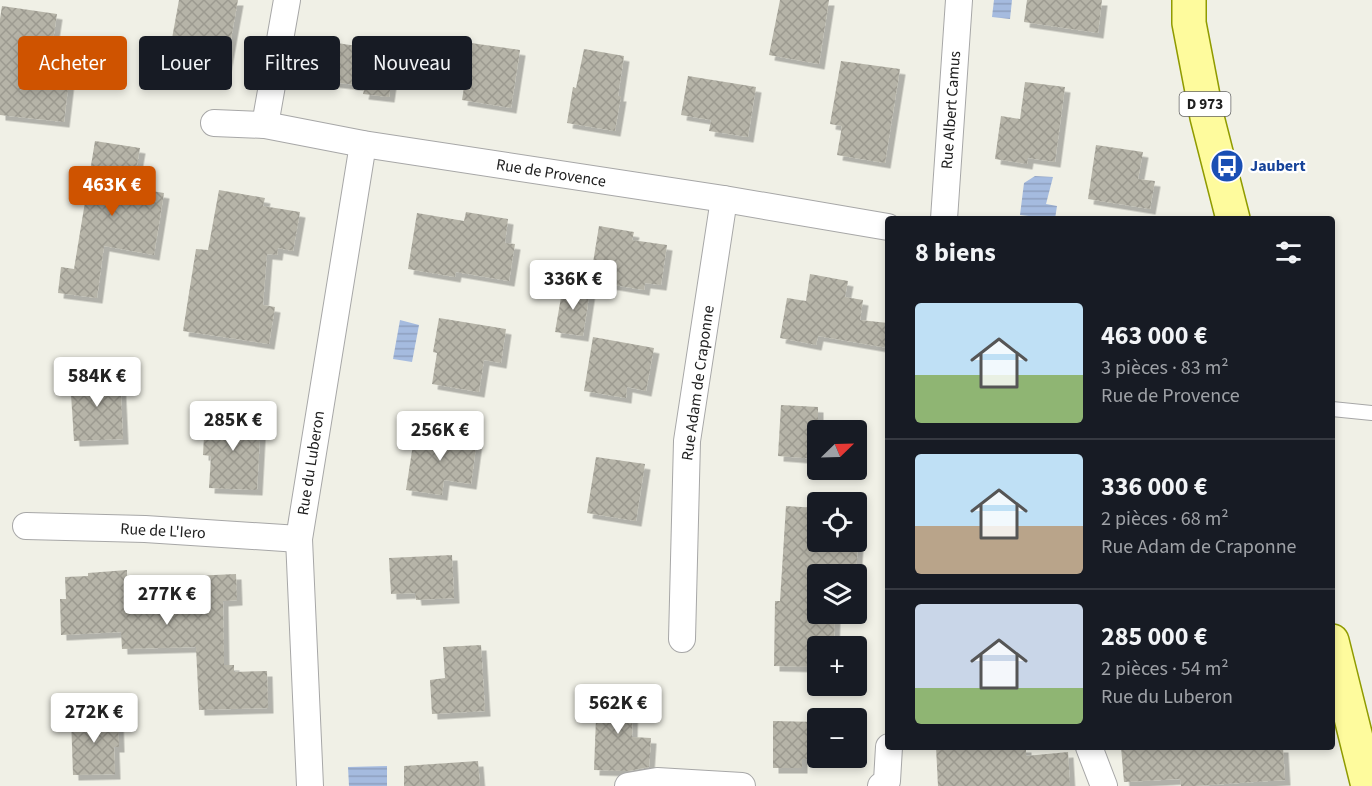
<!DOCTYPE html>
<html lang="fr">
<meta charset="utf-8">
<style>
body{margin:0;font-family:"Source Sans 3",sans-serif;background:#20242c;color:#f1f3f6;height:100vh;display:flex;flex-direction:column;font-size:22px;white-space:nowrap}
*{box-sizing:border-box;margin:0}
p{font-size:20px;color:#9ea1a6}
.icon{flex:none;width:33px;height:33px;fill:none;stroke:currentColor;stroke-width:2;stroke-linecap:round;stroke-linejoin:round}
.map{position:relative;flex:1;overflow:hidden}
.side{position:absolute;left:885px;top:216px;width:450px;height:534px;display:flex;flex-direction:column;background:#171b24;border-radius:6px;box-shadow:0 3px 9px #0003}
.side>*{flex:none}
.top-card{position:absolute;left:18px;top:36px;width:570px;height:54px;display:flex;gap:12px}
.needle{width:39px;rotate:67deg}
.controls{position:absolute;left:807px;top:420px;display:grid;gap:12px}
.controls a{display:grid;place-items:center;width:60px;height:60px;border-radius:6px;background:#171b24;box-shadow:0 3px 9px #0003;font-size:30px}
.price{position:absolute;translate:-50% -51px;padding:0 14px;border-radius:6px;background:#fff;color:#222;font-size:20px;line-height:39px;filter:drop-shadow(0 2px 3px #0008)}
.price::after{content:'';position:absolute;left:50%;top:36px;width:18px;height:14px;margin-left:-9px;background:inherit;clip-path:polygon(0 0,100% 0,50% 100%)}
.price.active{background:#cf5300;color:#fff}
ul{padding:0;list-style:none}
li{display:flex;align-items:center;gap:18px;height:150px;padding:0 30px}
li+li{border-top:2px solid #363941}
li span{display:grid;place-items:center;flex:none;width:168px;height:120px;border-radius:6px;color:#555}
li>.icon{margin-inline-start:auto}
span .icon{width:72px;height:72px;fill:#fffc;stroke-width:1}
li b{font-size:26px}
h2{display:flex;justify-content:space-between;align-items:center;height:72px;padding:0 30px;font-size:26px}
.pill{padding:0 21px;border-radius:6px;background:#171b24;box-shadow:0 3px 9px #0003;font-size:21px;line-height:54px}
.pill.active{background:#cf5300;color:#fff}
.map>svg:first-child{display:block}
.water{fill:url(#water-rules)}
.building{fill:url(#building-cross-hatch);filter:url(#shadow)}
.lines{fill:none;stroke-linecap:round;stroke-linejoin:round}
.lane-casing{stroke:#a7a7a7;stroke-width:16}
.street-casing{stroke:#a7a7a7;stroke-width:28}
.primary-casing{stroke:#909b00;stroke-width:36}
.lane{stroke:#fff;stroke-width:14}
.street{stroke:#fff;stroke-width:26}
.primary{stroke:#fefb9d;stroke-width:33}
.labels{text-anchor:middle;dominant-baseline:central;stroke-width:4.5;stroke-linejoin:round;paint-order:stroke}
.shield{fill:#fff;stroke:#636363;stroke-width:1.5}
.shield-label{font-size:15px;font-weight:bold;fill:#202020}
.street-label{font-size:16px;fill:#202020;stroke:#fff}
.transit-label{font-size:16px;font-weight:bold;fill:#164399;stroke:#fff;text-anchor:start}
</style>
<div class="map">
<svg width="1372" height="786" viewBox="0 0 1372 786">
<defs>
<pattern id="water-rules" width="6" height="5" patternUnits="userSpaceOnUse" patternTransform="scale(1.5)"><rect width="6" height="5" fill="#a5bbdf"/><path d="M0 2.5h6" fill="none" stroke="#8ea0bf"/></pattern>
<pattern id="building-cross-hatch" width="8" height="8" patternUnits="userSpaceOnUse" patternTransform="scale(1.5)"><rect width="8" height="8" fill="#b6b4a8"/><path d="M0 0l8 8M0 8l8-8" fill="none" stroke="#9c9a90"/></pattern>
<filter id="shadow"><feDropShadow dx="5.5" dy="5.5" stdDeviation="0" flood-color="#0004"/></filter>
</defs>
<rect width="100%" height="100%" fill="#f0f0e6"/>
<g class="water">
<path d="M 994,0 L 1012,0 L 1010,19 L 992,17 Z"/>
<path d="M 1035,176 L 1053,177 L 1046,204 L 1057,206 L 1055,219 L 1020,215 L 1024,183 Z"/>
<path d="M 400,320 L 419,325 L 412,362 L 393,359 Z"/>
<path d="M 387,766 L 387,786 L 349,786 L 348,767 Z"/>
</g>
<g class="building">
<path d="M 179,0 L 238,0 L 223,83 L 189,76 L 190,70 L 167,66 Z"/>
<path d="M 780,0 L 829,0 L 819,64 L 769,55 Z"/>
<path d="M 1027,0 L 1102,0 L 1098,33 L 1024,22 Z"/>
<path d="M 2,6 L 57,14 L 50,60 L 71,63 L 64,122 L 0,115 L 0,19 Z"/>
<path d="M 337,43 L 370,48 L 370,43 L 396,47 L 389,97 L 363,94 L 365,86 L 331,82 Z"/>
<path d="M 471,43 L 520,50 L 511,108 L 462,100 Z"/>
<path d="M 584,49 L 624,56 L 618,96 L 621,96 L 615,131 L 567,123 L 573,87 L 576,88 Z"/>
<path d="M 841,61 L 900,69 L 885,163 L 837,155 L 842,126 L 830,124 Z"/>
<path d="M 688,76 L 756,87 L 748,137 L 709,131 L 711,120 L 681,115 Z"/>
<path d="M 1025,82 L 1065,87 L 1055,162 L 1028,158 L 1027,164 L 995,159 L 1001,116 L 1020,119 Z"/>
<path d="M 95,141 L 140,148 L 133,188 L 164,193 L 154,255 L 104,246 L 97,298 L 58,293 L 61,267 L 74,269 Z"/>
<path d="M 1096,145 L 1143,152 L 1138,179 L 1155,181 L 1150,209 L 1088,199 Z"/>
<path d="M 219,190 L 265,198 L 263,206 L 300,212 L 293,251 L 278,248 L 277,255 L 267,254 L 263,305 L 275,307 L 269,344 L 183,331 L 196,249 L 208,250 Z"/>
<path d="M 466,212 L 508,219 L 505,243 L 515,244 L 509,281 L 456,272 L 455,277 L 408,269 L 417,213 L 464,221 Z"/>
<path d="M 599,226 L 634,232 L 632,240 L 667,245 L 661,285 L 645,283 L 644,290 L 590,281 Z"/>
<path d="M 810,274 L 848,281 L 845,297 L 863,300 L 860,320 L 888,323 L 888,348 L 818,336 L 816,345 L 780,338 L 787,298 L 806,301 Z"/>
<path d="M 563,286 L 590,290 L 583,336 L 555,332 Z"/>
<path d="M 439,318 L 506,329 L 501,363 L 484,360 L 479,392 L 432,384 L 437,353 L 433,352 Z"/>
<path d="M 593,337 L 654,348 L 646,391 L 627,387 L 626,398 L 584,391 Z"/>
<path d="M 120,375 L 123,439 L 74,441 L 70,378 Z"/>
<path d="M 781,405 L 818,407 L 818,459 L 778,456 Z"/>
<path d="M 205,416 L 261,418 L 257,490 L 209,488 L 211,456 L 203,455 Z"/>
<path d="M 415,431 L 477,440 L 471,484 L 444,480 L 442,495 L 406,490 Z"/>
<path d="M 596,457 L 645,464 L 636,521 L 587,513 Z"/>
<path d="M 786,506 L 818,508 L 818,542 L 856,542 L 856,510 L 860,511 L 856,574 L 818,574 L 818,614 L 835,614 L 834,646 L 818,646 L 818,667 L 774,666 L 775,601 L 780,601 Z"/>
<path d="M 452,555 L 454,598 L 416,600 L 415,593 L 391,594 L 389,558 Z"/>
<path d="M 127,570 L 127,579 L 236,574 L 237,600 L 223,601 L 224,665 L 234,665 L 234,672 L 267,671 L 268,708 L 199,710 L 196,647 L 122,649 L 121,632 L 61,635 L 60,599 L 66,599 L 65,577 L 88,576 L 88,573 Z"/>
<path d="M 481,645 L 485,711 L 432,714 L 430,680 L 445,678 L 443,647 Z"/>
<path d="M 597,692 L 633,693 L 632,737 L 651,738 L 649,767 L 628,771 L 594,770 Z"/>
<path d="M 118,715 L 119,747 L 114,747 L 115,774 L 73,775 L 71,717 Z"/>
<path d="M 773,721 L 818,722 L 818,759 L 802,759 L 802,768 L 773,768 Z"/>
<path d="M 936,747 L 1026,747 L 1026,756 L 1068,752 L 1070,786 L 938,786 Z"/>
<path d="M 1121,747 L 1283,747 L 1285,780 L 1195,786 L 1181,786 L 1180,779 L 1124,782 Z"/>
<path d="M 478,761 L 480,786 L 404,786 L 404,766 Z"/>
</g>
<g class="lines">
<defs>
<path id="lane" d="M 1332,409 L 1372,413"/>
<g id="street">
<path d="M 214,123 L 265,125 L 363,144 L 724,199 L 888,227"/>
<path d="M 265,125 L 287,0"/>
<path d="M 944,219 L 959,0"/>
<path d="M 26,526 L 145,529 L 299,539"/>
<path d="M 682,639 L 687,441 L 724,199"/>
<path d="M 1089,747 L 1104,786"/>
<path d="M 310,786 L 299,539 L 363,144"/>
<path d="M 628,786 L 657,781 L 742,786"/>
<path d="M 881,786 L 887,781 L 889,747"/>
</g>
<g id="primary">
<path d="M 1189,0 L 1189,23 L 1207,117 L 1233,219"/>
<path d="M 1332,641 L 1368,786"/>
</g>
</defs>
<use href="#lane" class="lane-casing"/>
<use href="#street" class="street-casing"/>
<use href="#primary" class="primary-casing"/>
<use href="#lane" class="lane"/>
<use href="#street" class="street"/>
<use href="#primary" class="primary"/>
</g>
<defs>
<symbol id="bus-disc" viewBox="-11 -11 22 22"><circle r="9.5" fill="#1a4fb4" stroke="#fff"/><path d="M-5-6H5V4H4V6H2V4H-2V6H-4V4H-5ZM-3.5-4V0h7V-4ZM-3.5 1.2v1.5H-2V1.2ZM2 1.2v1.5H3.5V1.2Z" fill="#fff"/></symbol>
</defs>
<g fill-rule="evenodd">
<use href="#bus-disc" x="1208" y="147" width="38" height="38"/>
</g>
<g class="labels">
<rect class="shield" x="1179.5" y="92" width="51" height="24" rx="4.5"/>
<g class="shield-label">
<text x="1205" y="104">D 973</text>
</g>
<g class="street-label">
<text transform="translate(951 110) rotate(-86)">Rue Albert Camus</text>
<text transform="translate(551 173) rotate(9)">Rue de Provence</text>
<text transform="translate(698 383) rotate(-82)">Rue Adam de Craponne</text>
<text transform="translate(311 463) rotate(-81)">Rue du Luberon</text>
<text transform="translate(163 531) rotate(3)">Rue de L'Iero</text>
</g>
<g class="transit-label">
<text x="1250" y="166">Jaubert</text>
</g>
</g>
</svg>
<div class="controls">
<a><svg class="needle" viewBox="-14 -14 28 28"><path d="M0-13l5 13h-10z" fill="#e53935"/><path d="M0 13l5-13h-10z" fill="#9ea1a6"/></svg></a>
<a><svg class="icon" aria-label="locate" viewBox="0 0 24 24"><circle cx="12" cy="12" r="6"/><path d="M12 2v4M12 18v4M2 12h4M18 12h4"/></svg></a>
<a><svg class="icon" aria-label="layers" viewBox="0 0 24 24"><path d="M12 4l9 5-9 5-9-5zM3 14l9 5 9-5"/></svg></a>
<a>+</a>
<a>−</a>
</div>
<b class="price active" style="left:112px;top:217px">463K €</b>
<b class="price" style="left:573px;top:311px">336K €</b>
<b class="price" style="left:97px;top:408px">584K €</b>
<b class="price" style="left:233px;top:452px">285K €</b>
<b class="price" style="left:440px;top:462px">256K €</b>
<b class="price" style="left:167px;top:626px">277K €</b>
<b class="price" style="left:618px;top:735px">562K €</b>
<b class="price" style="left:94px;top:744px">272K €</b>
<div class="top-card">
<a class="pill active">Acheter</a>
<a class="pill">Louer</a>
<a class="pill">Filtres</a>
<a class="pill">Nouveau</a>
</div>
<section class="side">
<h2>8 biens<svg class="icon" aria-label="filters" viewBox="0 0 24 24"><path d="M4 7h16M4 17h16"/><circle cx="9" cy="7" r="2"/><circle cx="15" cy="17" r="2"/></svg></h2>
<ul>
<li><span style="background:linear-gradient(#bfe0f5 60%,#8fb573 0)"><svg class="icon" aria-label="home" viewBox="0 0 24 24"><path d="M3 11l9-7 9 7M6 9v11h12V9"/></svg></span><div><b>463 000 €</b><p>3 pièces · 83 m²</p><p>Rue de Provence</p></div></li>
<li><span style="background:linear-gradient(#bfe0f5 60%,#b9a48a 0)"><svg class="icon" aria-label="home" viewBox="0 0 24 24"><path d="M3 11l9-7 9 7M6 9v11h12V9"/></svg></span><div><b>336 000 €</b><p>2 pièces · 68 m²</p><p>Rue Adam de Craponne</p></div></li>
<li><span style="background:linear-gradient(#c9d6e8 70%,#8fb573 0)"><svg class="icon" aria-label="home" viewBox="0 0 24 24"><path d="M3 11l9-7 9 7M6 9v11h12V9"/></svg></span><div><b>285 000 €</b><p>2 pièces · 54 m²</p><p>Rue du Luberon</p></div></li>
</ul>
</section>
</div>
